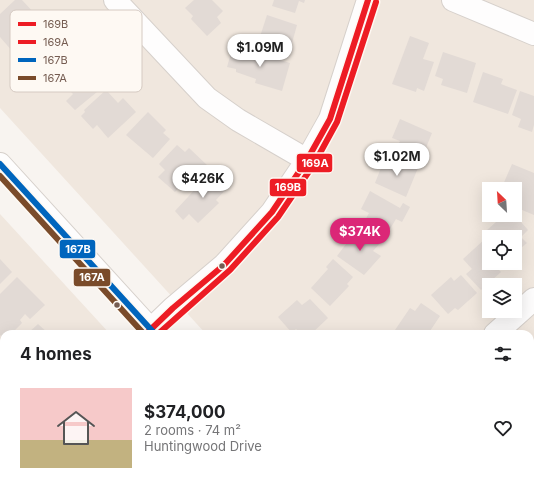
<!DOCTYPE html>
<meta charset="utf-8">
<style>
body{margin:0;font-family:Inter,sans-serif;background:#f6f6f6;color:#202124;height:100vh;display:flex;flex-direction:column;font-size:15px;white-space:nowrap}
*{box-sizing:border-box;margin:0}
p{font-size:13px;color:#757577}
.icon{flex:none;width:22px;height:22px;fill:none;stroke:currentColor;stroke-width:2;stroke-linecap:round;stroke-linejoin:round}
.map{position:relative;flex:1;overflow:hidden}
.side{position:absolute;left:0px;top:330px;width:534px;height:156px;display:flex;flex-direction:column;background:#fff;border-radius:12px 12px 0 0;box-shadow:0 4px 16px #0002}
.side>*{flex:none}
.needle{width:26px;rotate:335deg}
.tools{position:absolute;left:482px;top:182px;display:grid;gap:8px}
.tools a{display:grid;place-items:center;width:40px;height:40px;border-radius:0px;background:#fff;box-shadow:0 4px 16px #0002;font-size:20px}
.price{position:absolute;translate:-50% -34px;padding:0 9px;border-radius:14px;background:#fff;color:#222;font-size:13px;line-height:26px;filter:drop-shadow(0 1px 2px #0008)}
.price::after{content:'';position:absolute;left:50%;top:24px;width:12px;height:9px;margin-left:-6px;background:inherit;clip-path:polygon(0 0,100% 0,50% 100%)}
.price.selected{background:#db2777;color:#fff}
ul{padding:0;list-style:none}
li{display:flex;align-items:center;gap:12px;height:100px;padding:0 20px}
li span{display:grid;place-items:center;flex:none;width:112px;height:80px;border-radius:0px;color:#555}
li>.icon{margin-inline-start:auto}
span .icon{width:48px;height:48px;fill:#fffc;stroke-width:1}
li b{font-size:17px}
h2{display:flex;justify-content:space-between;align-items:center;height:48px;padding:0 20px;font-size:17px}
.map>svg:first-child{display:block}
.residential{fill:#f0e7de;fill-rule:evenodd}
.building{fill:#e2dad5}
.lines{fill:none;stroke-linecap:round;stroke-linejoin:round}
.minor-casing{stroke:#d6d0cb;stroke-width:24}
.minor{stroke:#fefdfd;stroke-width:22}
.bus-1-casing{stroke:#fef9f3;stroke-width:9}
.bus-2-casing{stroke:#fef9f3;stroke-width:9}
.bus-3-casing{stroke:#fef9f3;stroke-width:9}
.bus-4-casing{stroke:#fef9f3;stroke-width:9}
.bus-1{stroke:#ed1c24;stroke-width:6}
.bus-2{stroke:#ed1c24;stroke-width:6}
.bus-3{stroke:#0065bd;stroke-width:6}
.bus-4{stroke:#7a4b2a;stroke-width:6}
.bus-dot{fill:#755c51;stroke:#fef9f3;stroke-width:1.5}
.key{fill:#fef9f3;stroke:#d5cac2;stroke-width:1}
.key-label{font-size:11px;fill:#755c51}
.line-badge{stroke:#fef9f3;stroke-width:1.5}
.badge-label{font-size:11px;text-anchor:middle;font-weight:bold;fill:#fff}
</style>
<div class="map">
<svg width="534" height="486" viewBox="0 0 534 486">
<rect width="100%" height="100%" fill="#f8f4f0"/>
<g class="residential">
<path d="M 0,0 L 534,0 L 534,486 L 344,486 L 341,482 L 530,482 L 530,334 L 206,334 L 0,108 ZM 489,189 L 515,189 L 515,215 L 489,215 ZM 489,237 L 515,237 L 515,263 L 489,263 ZM 489,285 L 515,285 L 515,311 L 489,311 Z"/>
<path d="M 0,214 L 110,334 L 4,334 L 4,482 L 245,482 L 249,486 L 0,486 Z"/>
</g>
<g class="building">
<path d="M 15,0 L 22,0 L 34,13 L 25,21 L 35,32 L 13,52 L 0,37 L 0,14 Z"/>
<path d="M 194,0 L 212,0 L 223,11 L 217,17 L 221,23 L 207,36 L 191,19 L 193,16 L 185,8 Z"/>
<path d="M 274,0 L 305,0 L 304,3 L 299,1 L 295,13 L 272,6 Z"/>
<path d="M 267,15 L 297,25 L 289,54 L 257,46 Z"/>
<path d="M 410,36 L 429,43 L 423,59 L 434,62 L 424,91 L 417,88 L 416,92 L 392,84 Z"/>
<path d="M 233,46 L 290,63 L 282,91 L 255,83 L 256,79 L 236,72 L 236,69 L 227,67 Z"/>
<path d="M 443,52 L 476,63 L 467,93 L 441,85 L 443,79 L 435,76 Z"/>
<path d="M 77,59 L 103,87 L 75,110 L 66,101 L 73,94 L 57,77 Z"/>
<path d="M 483,72 L 503,79 L 501,84 L 517,90 L 508,114 L 473,102 Z"/>
<path d="M 106,90 L 118,103 L 123,98 L 136,112 L 108,138 L 97,125 L 93,129 L 81,116 L 85,112 L 84,110 Z"/>
<path d="M 520,91 L 534,96 L 534,125 L 532,132 L 518,127 L 521,119 L 512,115 Z"/>
<path d="M 148,112 L 166,130 L 163,133 L 170,139 L 153,158 L 126,135 Z"/>
<path d="M 400,119 L 432,133 L 421,160 L 396,150 L 400,141 L 392,138 Z"/>
<path d="M 177,145 L 185,152 L 189,148 L 208,166 L 186,188 L 182,184 L 175,192 L 158,177 L 165,170 L 159,164 Z"/>
<path d="M 392,157 L 418,168 L 406,197 L 375,183 L 383,163 L 389,166 Z"/>
<path d="M 512,164 L 534,173 L 534,215 L 515,207 L 519,194 L 515,192 L 515,189 L 502,187 Z"/>
<path d="M 214,173 L 228,187 L 216,200 L 219,203 L 198,223 L 189,214 L 183,220 L 175,211 L 200,184 L 202,186 Z"/>
<path d="M 370,191 L 400,208 L 403,203 L 410,207 L 402,222 L 396,219 L 387,234 L 364,222 L 369,213 L 361,209 Z"/>
<path d="M 504,215 L 515,215 L 528,230 L 521,237 L 527,243 L 515,253 L 515,237 L 494,237 L 487,230 Z"/>
<path d="M 359,227 L 380,243 L 373,251 L 381,256 L 364,275 L 337,256 Z"/>
<path d="M 485,239 L 489,244 L 489,263 L 499,263 L 495,266 L 501,272 L 481,290 L 466,274 L 472,269 L 463,259 Z"/>
<path d="M 0,259 L 12,272 L 0,284 Z"/>
<path d="M 333,259 L 353,277 L 347,284 L 349,286 L 330,306 L 311,288 L 328,269 L 326,267 Z"/>
<path d="M 461,275 L 477,293 L 458,310 L 455,308 L 448,314 L 431,295 L 451,277 L 454,281 Z"/>
<path d="M 17,277 L 45,305 L 30,319 L 25,314 L 20,320 L 22,323 L 11,334 L 4,334 L 4,339 L 0,335 L 0,294 Z"/>
<path d="M 310,299 L 328,318 L 311,334 L 301,334 L 296,329 L 292,333 L 278,317 L 297,300 L 302,305 Z"/>
<path d="M 421,303 L 440,316 L 428,334 L 400,334 L 395,330 L 410,308 L 415,311 Z"/>
<path d="M 38,324 L 49,334 L 27,334 Z"/>
<path d="M 530,367 L 534,371 L 534,402 L 530,397 Z"/>
<path d="M 155,482 L 197,482 L 193,486 L 151,486 Z"/>
<path d="M 384,482 L 403,482 L 396,486 L 386,486 Z"/>
<path d="M 421,482 L 448,482 L 449,484 L 451,482 L 463,482 L 467,486 L 416,486 Z"/>
</g>
<g class="lines">
<defs>
<g id="minor">
<path d="M 115,0 L 207,98 L 238,120 L 307,160"/>
<path d="M 453,0 L 534,34"/>
<path d="M 0,164 L 155,334"/>
<path d="M 146,334 L 173,308 L 224,265 L 272,212 L 307,160 L 330,119 L 368,0"/>
<path d="M 495,334 L 534,299"/>
<path d="M 530,455 L 534,460"/>
<path d="M 0,479 L 4,475"/>
<path d="M 290,482 L 293,486"/>
</g>
</defs>
<use href="#minor" class="minor-casing"/>
<use href="#minor" class="minor"/>
<defs>
<path id="bus-1" d="M 146,334 L 173,308 L 224,265 L 272,212 L 307,160 L 330,119 L 368,0"/>
<path id="bus-2" d="M 158,334 L 230,270 L 278,217 L 314,164 L 337,122 L 376,2"/>
<path id="bus-3" d="M 0,164 L 155,334"/>
<path id="bus-4" d="M 0,176 L 144,334"/>
</defs>
<use href="#bus-1" class="bus-1-casing"/>
<use href="#bus-2" class="bus-2-casing"/>
<use href="#bus-3" class="bus-3-casing"/>
<use href="#bus-4" class="bus-4-casing"/>
<use href="#bus-1" class="bus-1"/>
<use href="#bus-2" class="bus-2"/>
<use href="#bus-3" class="bus-3"/>
<use href="#bus-4" class="bus-4"/>
</g>
<g class="bus-dot">
<circle cx="222" cy="266" r="3.5"/>
<circle cx="117" cy="305" r="3.5"/>
</g>
<rect x="10" y="10" width="132" height="82" rx="6" class="key"/>
<rect x="18" y="22" width="18" height="4" fill="#ed1c24"/>
<rect x="18" y="40" width="18" height="4" fill="#ed1c24"/>
<rect x="18" y="58" width="18" height="4" fill="#0065bd"/>
<rect x="18" y="76" width="18" height="4" fill="#7a4b2a"/>
<g class="key-label">
<text x="43" y="28">169B</text>
<text x="43" y="46">169A</text>
<text x="43" y="64">167B</text>
<text x="43" y="82">167A</text>
</g>
<g class="line-badge">
<rect x="296" y="153" width="37" height="20" rx="4" fill="#ed1c24"/>
<rect x="269" y="178" width="38" height="19" rx="4" fill="#ed1c24"/>
<rect x="59" y="239" width="37" height="20" rx="4" fill="#0065bd"/>
<rect x="73" y="268" width="38" height="19" rx="4" fill="#7a4b2a"/>
</g>
<g class="badge-label">
<text x="315" y="167">169A</text>
<text x="288" y="191">169B</text>
<text x="78" y="253">167B</text>
<text x="92" y="281">167A</text>
</g>
</svg>
<div class="tools">
<a><svg class="needle" viewBox="-14 -14 28 28"><path d="M0-13l5 13h-10z" fill="#e53935"/><path d="M0 13l5-13h-10z" fill="#757577"/></svg></a>
<a><svg class="icon" aria-label="locate" viewBox="0 0 24 24"><circle cx="12" cy="12" r="6"/><path d="M12 2v4M12 18v4M2 12h4M18 12h4"/></svg></a>
<a><svg class="icon" aria-label="layers" viewBox="0 0 24 24"><path d="M12 4l9 5-9 5-9-5zM3 14l9 5 9-5"/></svg></a>
</div>
<b class="price" style="left:260px;top:68px">$1.09M</b>
<b class="price" style="left:397px;top:177px">$1.02M</b>
<b class="price" style="left:203px;top:199px">$426K</b>
<b class="price selected" style="left:360px;top:252px">$374K</b>
<section class="side">
<h2>4 homes<svg class="icon" aria-label="filters" viewBox="0 0 24 24"><path d="M4 7h16M4 17h16"/><circle cx="9" cy="7" r="2"/><circle cx="15" cy="17" r="2"/></svg></h2>
<ul>
<li><span style="background:linear-gradient(#f6c9c9 65%,#c2b280 0)"><svg class="icon" aria-label="home" viewBox="0 0 24 24"><path d="M3 11l9-7 9 7M6 9v11h12V9"/></svg></span><div><b>$374,000</b><p>2 rooms · 74 m²</p><p>Huntingwood Drive</p></div><svg class="icon" aria-label="heart" viewBox="0 0 24 24"><path d="M12 20l-8-8c-3-5 5-10 8-4 3-6 11-1 8 4z"/></svg></li>
</ul>
</section>
</div>
